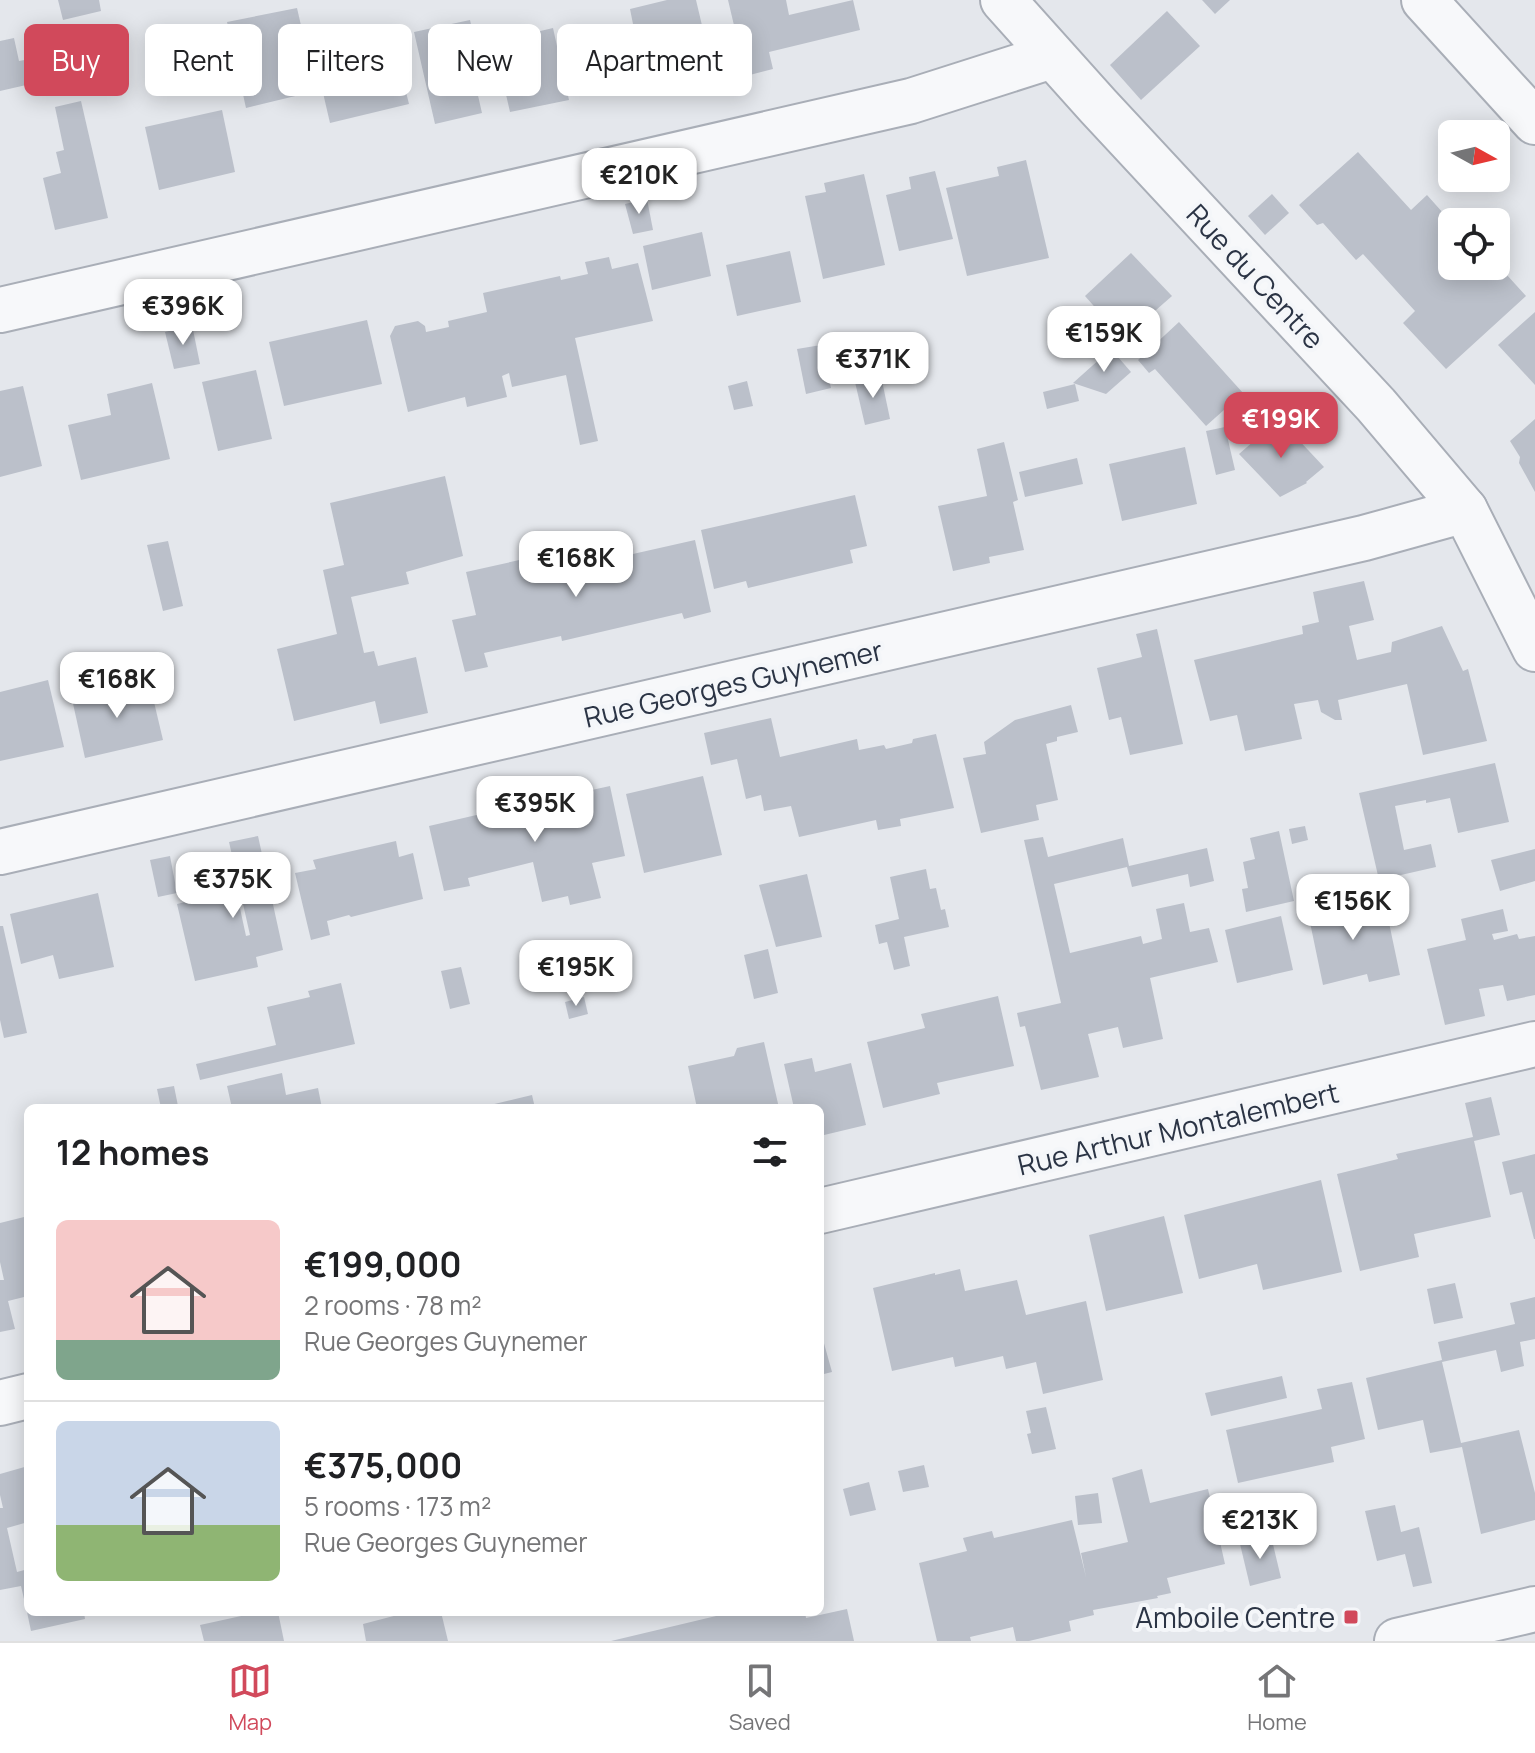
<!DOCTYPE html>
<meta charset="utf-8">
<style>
body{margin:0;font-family:Manrope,sans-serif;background:#f2f2f2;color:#202124;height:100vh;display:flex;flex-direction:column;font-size:30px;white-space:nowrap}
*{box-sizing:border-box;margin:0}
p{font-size:26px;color:#757577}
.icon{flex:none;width:44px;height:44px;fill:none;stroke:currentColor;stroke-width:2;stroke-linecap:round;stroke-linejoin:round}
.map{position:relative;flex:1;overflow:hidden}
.sheet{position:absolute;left:24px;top:1104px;width:800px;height:512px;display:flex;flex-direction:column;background:#fff;border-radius:12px;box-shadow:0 4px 20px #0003}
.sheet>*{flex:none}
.hud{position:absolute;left:24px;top:24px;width:800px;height:72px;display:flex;gap:16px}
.needle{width:52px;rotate:98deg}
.fabs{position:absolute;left:1438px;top:120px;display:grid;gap:16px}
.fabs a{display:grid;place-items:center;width:72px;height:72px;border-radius:12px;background:#fff;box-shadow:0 4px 20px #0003;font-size:40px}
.price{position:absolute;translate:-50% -68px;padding:0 18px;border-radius:16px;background:#fff;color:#222;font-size:26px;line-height:52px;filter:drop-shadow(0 2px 4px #0008)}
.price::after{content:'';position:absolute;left:50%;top:48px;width:24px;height:18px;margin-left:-12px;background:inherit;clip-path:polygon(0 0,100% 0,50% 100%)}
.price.current{background:#d1495b;color:#fff}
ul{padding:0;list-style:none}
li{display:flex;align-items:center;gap:24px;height:200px;padding:0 32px}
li+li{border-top:2px solid #e0e0e0}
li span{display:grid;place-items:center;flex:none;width:224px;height:160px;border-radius:12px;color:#555}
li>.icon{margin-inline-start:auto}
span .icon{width:96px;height:96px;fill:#fffc;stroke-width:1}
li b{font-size:34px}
h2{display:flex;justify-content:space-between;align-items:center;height:96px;padding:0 32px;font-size:34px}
.chip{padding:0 28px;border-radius:12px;background:#fff;box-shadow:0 4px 20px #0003;font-size:28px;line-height:72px}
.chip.current{background:#d1495b;color:#fff}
.dock{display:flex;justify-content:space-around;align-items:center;height:112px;border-top:2px solid #e0e0e0;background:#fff;font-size:22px;color:#757577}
.dock a{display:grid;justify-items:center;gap:4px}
.dock .current{color:#d1495b}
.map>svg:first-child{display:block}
.building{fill:#bbc0ca}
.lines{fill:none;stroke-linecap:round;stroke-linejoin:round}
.minor-casing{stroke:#a9aeb7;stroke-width:48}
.minor{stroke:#f7f8fa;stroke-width:44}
.poi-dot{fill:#d1495b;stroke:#f4f6f9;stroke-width:3}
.labels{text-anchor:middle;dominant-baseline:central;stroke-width:8;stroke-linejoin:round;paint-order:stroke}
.street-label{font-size:28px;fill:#2b3445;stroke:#f4f6f9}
.poi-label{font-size:28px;fill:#2b3445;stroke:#f4f6f9;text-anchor:end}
</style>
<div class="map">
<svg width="1535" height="1641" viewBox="0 0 1535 1641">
<rect width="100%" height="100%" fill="#e4e7ec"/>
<g class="building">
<path d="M 58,0 L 99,0 L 101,11 L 63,20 Z"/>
<path d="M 667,0 L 696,0 L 709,55 L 680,62 L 677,50 L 640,59 L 630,9 Z"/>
<path d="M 728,0 L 786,0 L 789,15 L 853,0 L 860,30 L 769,52 L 773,69 L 746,76 Z"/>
<path d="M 1202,0 L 1230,0 L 1215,14 Z"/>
<path d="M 297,8 L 316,91 L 246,108 L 227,22 Z"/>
<path d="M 1167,11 L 1200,46 L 1141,100 L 1110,65 Z"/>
<path d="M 470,20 L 480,63 L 471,65 L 482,113 L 435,124 L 414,32 Z"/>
<path d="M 553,28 L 569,100 L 510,112 L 494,42 Z"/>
<path d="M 392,37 L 409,104 L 330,123 L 314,54 Z"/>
<path d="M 14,38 L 19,61 L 30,59 L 35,83 L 0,91 L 0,41 Z"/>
<path d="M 81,101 L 108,218 L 55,230 L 43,178 L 61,173 L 56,152 L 64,150 L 55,107 Z"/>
<path d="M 222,110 L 235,172 L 159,190 L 145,127 Z"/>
<path d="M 1358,152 L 1411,210 L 1427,195 L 1452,223 L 1452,266 L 1496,266 L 1496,263 L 1526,296 L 1446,369 L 1403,323 L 1415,311 L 1363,254 L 1356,260 L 1323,223 L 1317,225 L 1299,205 Z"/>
<path d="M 1026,160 L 1049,258 L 967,276 L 946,188 L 999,176 L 997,167 Z"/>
<path d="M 935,171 L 953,239 L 899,251 L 886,195 L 911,189 L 909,177 Z"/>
<path d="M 864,174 L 885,265 L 823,279 L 805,196 L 826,192 L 824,183 Z"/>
<path d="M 1272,194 L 1289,213 L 1265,235 L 1248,216 Z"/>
<path d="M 647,199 L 653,230 L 633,234 L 625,204 Z"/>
<path d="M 702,232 L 711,276 L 652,290 L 643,246 Z"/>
<path d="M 790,251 L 801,302 L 737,316 L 726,265 Z"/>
<path d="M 1131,253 L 1172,296 L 1123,339 L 1085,296 Z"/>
<path d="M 609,257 L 612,269 L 638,263 L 653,321 L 575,338 L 598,441 L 580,445 L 566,375 L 512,387 L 509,373 L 502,376 L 507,397 L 467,407 L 465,397 L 408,412 L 390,336 L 395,326 L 418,321 L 425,326 L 426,332 L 449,327 L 448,321 L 487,312 L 483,293 L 560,276 L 561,280 L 588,274 L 585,262 Z"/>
<path d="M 1535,312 L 1535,385 L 1498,345 Z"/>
<path d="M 367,320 L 382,384 L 284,406 L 269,342 Z"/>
<path d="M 1179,322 L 1243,393 L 1206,426 L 1155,369 L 1149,373 L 1138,360 Z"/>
<path d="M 192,325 L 200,364 L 174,369 L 165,332 Z"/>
<path d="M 821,345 L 831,388 L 806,394 L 797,349 Z"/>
<path d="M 1111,349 L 1131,372 L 1106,394 L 1073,383 Z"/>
<path d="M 256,370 L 272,439 L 218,451 L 202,382 Z"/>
<path d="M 881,376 L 890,419 L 865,425 L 855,382 Z"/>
<path d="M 747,381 L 753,406 L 734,410 L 728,386 Z"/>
<path d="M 152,383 L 170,459 L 81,480 L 68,425 L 111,415 L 107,394 Z"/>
<path d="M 1075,384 L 1079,401 L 1047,409 L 1043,392 Z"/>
<path d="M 23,386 L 42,466 L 0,477 L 0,391 Z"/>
<path d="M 1279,419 L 1324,467 L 1306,482 L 1307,483 L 1280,497 L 1239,454 Z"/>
<path d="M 1535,419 L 1535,492 L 1519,463 L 1520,457 L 1510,441 Z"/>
<path d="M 1225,427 L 1235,470 L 1216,475 L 1206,431 Z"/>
<path d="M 1004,442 L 1018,500 L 1013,502 L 1024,550 L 989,557 L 990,563 L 953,571 L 938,506 L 987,496 L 977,449 Z"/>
<path d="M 1185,447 L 1197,504 L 1122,521 L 1109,464 Z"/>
<path d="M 1077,458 L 1083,484 L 1025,497 L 1019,472 Z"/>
<path d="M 445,476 L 463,556 L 406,572 L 409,584 L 351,597 L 364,653 L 374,651 L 378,666 L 416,657 L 428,713 L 380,724 L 375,701 L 294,721 L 277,649 L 337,634 L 323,570 L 344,565 L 330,503 Z"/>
<path d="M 855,495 L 867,546 L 850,550 L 853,563 L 748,588 L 746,581 L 714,589 L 701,530 Z"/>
<path d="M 695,540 L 711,612 L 684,619 L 682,613 L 562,641 L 561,636 L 484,653 L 488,667 L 465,672 L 452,620 L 476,615 L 466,572 L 542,555 L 541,549 L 561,543 L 569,576 L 626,562 L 624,556 Z"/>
<path d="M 168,541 L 183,606 L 163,611 L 147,545 Z"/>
<path d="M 1364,581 L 1374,620 L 1349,626 L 1357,660 L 1391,652 L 1392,642 L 1442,626 L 1463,671 L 1468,669 L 1487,741 L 1423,755 L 1407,684 L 1338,700 L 1342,720 L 1335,720 L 1321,712 L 1318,700 L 1294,704 L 1302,739 L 1245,751 L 1237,715 L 1210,721 L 1194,660 L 1303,634 L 1302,626 L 1319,622 L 1313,592 Z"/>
<path d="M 1157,629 L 1183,744 L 1130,755 L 1121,717 L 1109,720 L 1097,668 L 1142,657 L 1136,634 Z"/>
<path d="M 48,680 L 64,747 L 0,761 L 0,692 Z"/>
<path d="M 149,681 L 163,740 L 85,758 L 72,699 Z"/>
<path d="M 1071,705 L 1078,732 L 1057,737 L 1057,741 L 1046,744 L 1058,800 L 1036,805 L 1039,820 L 981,833 L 963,758 L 986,754 L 984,742 L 1015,720 Z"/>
<path d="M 771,718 L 780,757 L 857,739 L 859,750 L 884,745 L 886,749 L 912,743 L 913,739 L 936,734 L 954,808 L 900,819 L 901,826 L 878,830 L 876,820 L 799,837 L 791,806 L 764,811 L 761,795 L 746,799 L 737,759 L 711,765 L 704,733 Z"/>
<path d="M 1495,763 L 1509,822 L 1458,833 L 1450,798 L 1426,803 L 1426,800 L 1395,806 L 1404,850 L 1431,844 L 1436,867 L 1379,880 L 1359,793 Z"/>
<path d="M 703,776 L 722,855 L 644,873 L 626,794 Z"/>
<path d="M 610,786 L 625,856 L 592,863 L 601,898 L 570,905 L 568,896 L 542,902 L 533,862 L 468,878 L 470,886 L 444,891 L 429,826 L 520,805 L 520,808 L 547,802 L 546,800 Z"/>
<path d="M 1305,826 L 1308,840 L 1292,844 L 1289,829 Z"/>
<path d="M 1279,831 L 1294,901 L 1246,912 L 1242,889 L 1248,888 L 1243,862 L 1255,859 L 1250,838 Z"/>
<path d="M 258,836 L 283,950 L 256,957 L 258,967 L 195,981 L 177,904 L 236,890 L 246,936 L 250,935 L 229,842 Z"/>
<path d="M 1043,837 L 1048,857 L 1123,838 L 1129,866 L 1207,848 L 1214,881 L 1190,887 L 1188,874 L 1132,887 L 1127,867 L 1054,884 L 1070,953 L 1141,936 L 1143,944 L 1162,939 L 1156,909 L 1184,903 L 1190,932 L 1209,928 L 1218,962 L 1150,978 L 1163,1039 L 1123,1048 L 1118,1027 L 1088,1034 L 1099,1077 L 1041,1090 L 1025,1026 L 1020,1027 L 1017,1013 L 1061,1003 L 1024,840 Z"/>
<path d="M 396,841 L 399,857 L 413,853 L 423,899 L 351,917 L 349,915 L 327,921 L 330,935 L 311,940 L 295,873 L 316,869 L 313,860 Z"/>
<path d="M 1535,849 L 1535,881 L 1500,891 L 1491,860 Z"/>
<path d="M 170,856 L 177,893 L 158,897 L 150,860 Z"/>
<path d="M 926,869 L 930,889 L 936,888 L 941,910 L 945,909 L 949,927 L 904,937 L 910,966 L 894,970 L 887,942 L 879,944 L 875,925 L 899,919 L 890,877 Z"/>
<path d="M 807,874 L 822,937 L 776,947 L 759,885 Z"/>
<path d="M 98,893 L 114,967 L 59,979 L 53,955 L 21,964 L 10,914 Z"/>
<path d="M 1384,899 L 1400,975 L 1369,982 L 1367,974 L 1323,985 L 1307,908 L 1336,902 L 1338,909 Z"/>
<path d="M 1503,909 L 1508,931 L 1492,934 L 1494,940 L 1517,934 L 1519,939 L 1535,936 L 1535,995 L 1507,1001 L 1503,985 L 1479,989 L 1485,1016 L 1445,1025 L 1427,949 L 1466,940 L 1461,919 Z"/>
<path d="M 1281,916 L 1293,970 L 1237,983 L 1225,930 Z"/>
<path d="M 0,926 L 3,926 L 27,1033 L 4,1038 L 0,1020 Z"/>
<path d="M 768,949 L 778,993 L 754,999 L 744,955 Z"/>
<path d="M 616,966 L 620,983 L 589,990 L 586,973 Z"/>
<path d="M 461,967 L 470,1004 L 450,1009 L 441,971 Z"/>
<path d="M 341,983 L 355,1044 L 200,1080 L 196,1064 L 276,1045 L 267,1007 L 310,997 L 308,991 Z"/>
<path d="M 998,996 L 1014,1066 L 937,1083 L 940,1094 L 883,1108 L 867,1042 L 925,1028 L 921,1014 Z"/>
<path d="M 584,997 L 588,1014 L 569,1019 L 565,1002 Z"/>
<path d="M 764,1042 L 779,1108 L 697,1108 L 688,1066 L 734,1056 L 737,1048 Z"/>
<path d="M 812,1058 L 815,1072 L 851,1063 L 866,1125 L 820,1136 L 820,1108 L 794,1108 L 784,1064 Z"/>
<path d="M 282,1073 L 286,1095 L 318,1088 L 322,1108 L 232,1108 L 227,1086 Z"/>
<path d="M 174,1086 L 178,1106 L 161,1108 L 157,1089 Z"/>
<path d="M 532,1095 L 535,1108 L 482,1108 L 482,1107 Z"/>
<path d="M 1491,1097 L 1500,1135 L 1474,1141 L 1491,1217 L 1414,1234 L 1419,1257 L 1360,1271 L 1337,1174 L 1398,1159 L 1396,1154 L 1473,1137 L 1465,1103 Z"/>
<path d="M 1535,1154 L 1535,1239 L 1534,1239 L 1522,1192 L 1510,1195 L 1502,1162 Z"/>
<path d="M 1321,1180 L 1342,1272 L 1263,1290 L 1257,1264 L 1199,1279 L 1184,1215 Z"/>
<path d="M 28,1216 L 28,1296 L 8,1301 L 15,1329 L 0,1332 L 0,1280 L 4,1280 L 0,1262 L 0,1223 Z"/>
<path d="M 1164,1216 L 1183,1293 L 1106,1311 L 1089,1235 Z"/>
<path d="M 960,1269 L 965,1291 L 1017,1280 L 1026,1315 L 1086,1301 L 1103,1380 L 1043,1394 L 1036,1362 L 1006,1369 L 1003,1356 L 955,1367 L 953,1357 L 892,1371 L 873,1288 L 935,1273 L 935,1275 Z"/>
<path d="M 1455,1283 L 1463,1318 L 1434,1324 L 1427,1289 Z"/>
<path d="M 1535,1297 L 1535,1339 L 1520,1342 L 1524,1366 L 1501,1372 L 1496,1350 L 1442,1362 L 1461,1443 L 1519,1430 L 1535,1493 L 1535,1520 L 1481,1534 L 1462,1447 L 1430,1453 L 1423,1420 L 1378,1430 L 1366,1378 L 1442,1360 L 1438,1342 L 1515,1324 L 1510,1303 Z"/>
<path d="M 820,1329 L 832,1372 L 820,1375 Z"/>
<path d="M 1282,1376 L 1287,1398 L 1211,1416 L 1205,1393 Z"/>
<path d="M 1352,1382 L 1365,1439 L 1331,1447 L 1334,1462 L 1238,1483 L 1226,1430 L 1322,1409 L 1317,1389 Z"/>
<path d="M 1046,1407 L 1056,1449 L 1032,1454 L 1027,1434 L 1031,1433 L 1026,1411 Z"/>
<path d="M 924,1465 L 929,1487 L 903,1492 L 898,1471 Z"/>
<path d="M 28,1466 L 28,1522 L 7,1528 L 17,1572 L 28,1569 L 27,1612 L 21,1586 L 0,1590 L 0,1508 L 3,1508 L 0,1495 L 0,1474 Z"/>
<path d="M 1142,1469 L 1150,1503 L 1208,1489 L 1225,1564 L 1167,1578 L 1171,1593 L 1157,1596 L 1158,1598 L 1093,1610 L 1094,1615 L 1069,1621 L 1071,1631 L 1029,1641 L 1016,1641 L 1013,1627 L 970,1637 L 971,1641 L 937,1641 L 919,1563 L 967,1551 L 963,1538 L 992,1531 L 994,1538 L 1072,1520 L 1086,1577 L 1081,1553 L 1128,1542 L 1112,1478 Z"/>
<path d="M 869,1482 L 876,1510 L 850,1516 L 843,1489 Z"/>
<path d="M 1098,1493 L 1102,1523 L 1078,1525 L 1075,1496 Z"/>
<path d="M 1395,1505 L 1401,1532 L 1419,1527 L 1432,1583 L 1413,1587 L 1405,1554 L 1377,1561 L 1365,1511 Z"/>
<path d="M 1271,1536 L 1281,1578 L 1250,1586 L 1240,1544 Z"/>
<path d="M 847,1609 L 854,1641 L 611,1641 L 733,1612 L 805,1612 L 806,1618 Z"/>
<path d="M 27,1612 L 84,1612 L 85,1619 L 31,1631 Z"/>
<path d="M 259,1612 L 278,1612 L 284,1641 L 204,1641 L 200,1625 Z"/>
<path d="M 409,1612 L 441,1612 L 448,1641 L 366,1641 L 363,1624 Z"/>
</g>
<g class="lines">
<defs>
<g id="minor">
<path d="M 1003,0 L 1098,106 L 1376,405 L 1465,510 L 1535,649"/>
<path d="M 1424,0 L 1535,122"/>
<path d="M 0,310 L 911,101 L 1052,56"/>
<path d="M 0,852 L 1364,538 L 1465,510"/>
<path d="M 820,1211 L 1535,1044"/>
<path d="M 0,1403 L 28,1396"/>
<path d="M 1397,1641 L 1535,1609"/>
</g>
</defs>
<use href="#minor" class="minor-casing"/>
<use href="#minor" class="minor"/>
</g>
<rect class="poi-dot" x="1343" y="1609" width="16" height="16" rx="4"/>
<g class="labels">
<g class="street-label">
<text transform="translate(1256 276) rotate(47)">Rue du Centre</text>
<text transform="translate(733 683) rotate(-13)">Rue Georges Guynemer</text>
<text transform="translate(1178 1128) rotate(-13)">Rue Arthur Montalembert</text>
</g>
<g class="poi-label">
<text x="1335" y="1617">Amboile Centre</text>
</g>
</g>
</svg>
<div class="fabs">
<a><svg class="needle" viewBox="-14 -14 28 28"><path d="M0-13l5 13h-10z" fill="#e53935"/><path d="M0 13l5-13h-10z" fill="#757577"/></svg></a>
<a><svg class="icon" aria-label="locate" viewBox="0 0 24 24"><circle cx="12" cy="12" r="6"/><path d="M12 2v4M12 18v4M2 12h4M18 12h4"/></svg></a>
</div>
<b class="price" style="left:639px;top:216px">€210K</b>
<b class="price" style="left:183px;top:347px">€396K</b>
<b class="price" style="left:1104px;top:374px">€159K</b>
<b class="price" style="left:873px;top:400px">€371K</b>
<b class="price current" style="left:1281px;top:460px">€199K</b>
<b class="price" style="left:576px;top:599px">€168K</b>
<b class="price" style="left:117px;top:720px">€168K</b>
<b class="price" style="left:535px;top:844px">€395K</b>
<b class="price" style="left:233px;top:920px">€375K</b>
<b class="price" style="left:1353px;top:942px">€156K</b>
<b class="price" style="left:576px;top:1008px">€195K</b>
<b class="price" style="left:1260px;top:1561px">€213K</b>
<div class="hud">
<a class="chip current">Buy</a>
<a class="chip">Rent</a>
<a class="chip">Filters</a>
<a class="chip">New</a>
<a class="chip">Apartment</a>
</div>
<section class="sheet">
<h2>12 homes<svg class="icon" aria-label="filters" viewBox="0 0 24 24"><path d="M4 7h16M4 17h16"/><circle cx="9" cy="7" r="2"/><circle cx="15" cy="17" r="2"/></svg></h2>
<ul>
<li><span style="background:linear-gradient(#f6c9c9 75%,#7fa58c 0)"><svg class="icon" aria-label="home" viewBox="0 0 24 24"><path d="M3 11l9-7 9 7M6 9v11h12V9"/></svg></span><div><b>€199,000</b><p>2 rooms · 78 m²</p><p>Rue Georges Guynemer</p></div></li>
<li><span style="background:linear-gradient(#c9d6e8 65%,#8fb573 0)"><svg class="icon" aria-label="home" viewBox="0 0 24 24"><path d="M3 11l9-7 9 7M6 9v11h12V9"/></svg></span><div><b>€375,000</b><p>5 rooms · 173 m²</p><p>Rue Georges Guynemer</p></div></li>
</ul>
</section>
</div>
<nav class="dock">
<a class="current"><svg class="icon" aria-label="map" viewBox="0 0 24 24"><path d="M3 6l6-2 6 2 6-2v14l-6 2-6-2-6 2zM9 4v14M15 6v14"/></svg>Map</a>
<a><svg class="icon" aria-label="saved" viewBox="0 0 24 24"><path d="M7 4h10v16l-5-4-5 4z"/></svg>Saved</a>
<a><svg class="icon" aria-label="home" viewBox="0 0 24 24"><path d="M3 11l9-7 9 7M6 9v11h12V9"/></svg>Home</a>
</nav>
